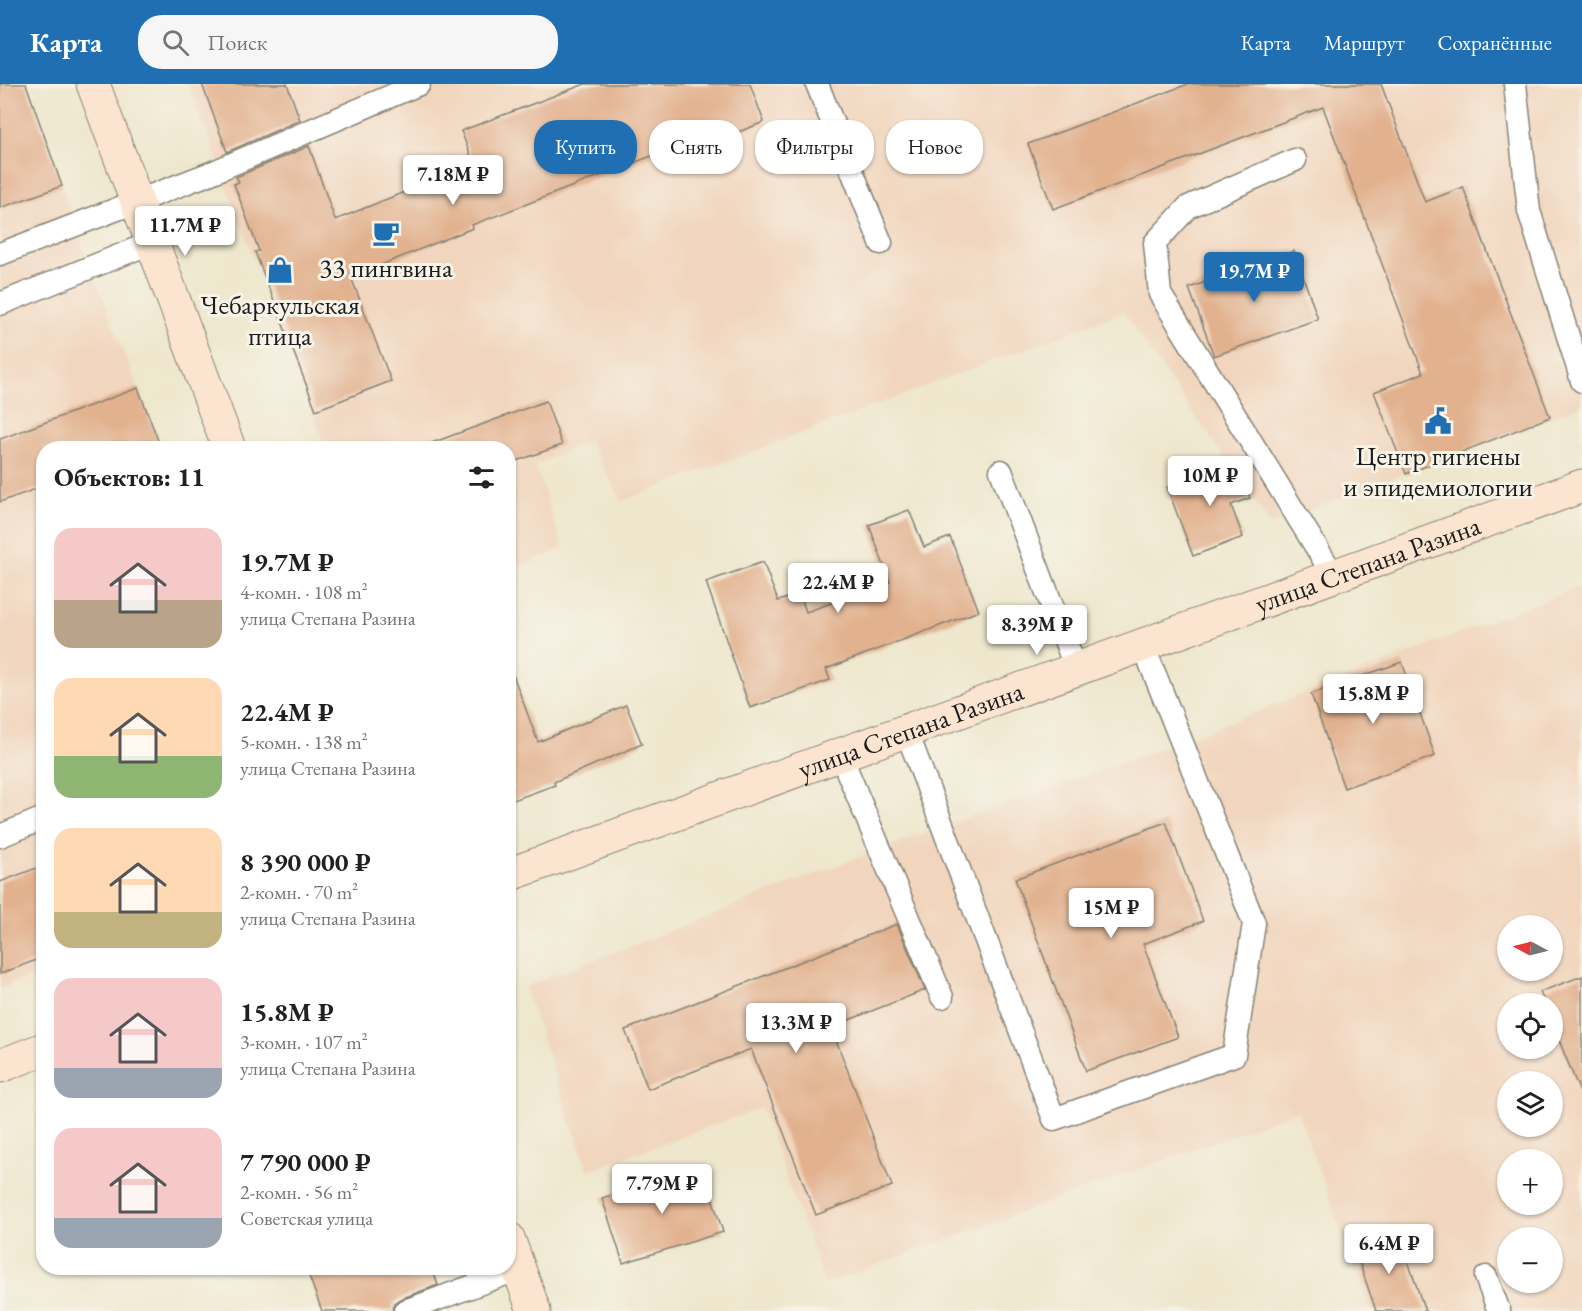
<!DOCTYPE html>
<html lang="ru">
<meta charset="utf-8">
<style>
body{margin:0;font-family:"EB Garamond",serif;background:#f6f6f6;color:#202124;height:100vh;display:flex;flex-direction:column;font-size:22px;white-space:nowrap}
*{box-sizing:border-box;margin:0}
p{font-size:20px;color:#757577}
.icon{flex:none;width:33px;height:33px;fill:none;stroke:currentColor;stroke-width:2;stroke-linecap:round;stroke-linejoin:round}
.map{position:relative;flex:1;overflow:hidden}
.sheet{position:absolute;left:36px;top:357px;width:480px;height:834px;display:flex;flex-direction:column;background:#fff;border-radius:24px;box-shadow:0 2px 4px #0004}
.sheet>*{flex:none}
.banner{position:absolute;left:534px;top:36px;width:570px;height:54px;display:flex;gap:12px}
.needle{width:39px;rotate:277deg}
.fabs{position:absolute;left:1497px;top:831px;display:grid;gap:12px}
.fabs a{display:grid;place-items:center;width:66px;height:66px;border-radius:50%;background:#fff;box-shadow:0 2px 4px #0004;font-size:30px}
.price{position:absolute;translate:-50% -51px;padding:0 14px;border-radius:6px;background:#fff;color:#222;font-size:20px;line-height:39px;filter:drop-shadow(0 2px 3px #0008)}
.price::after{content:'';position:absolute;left:50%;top:36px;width:18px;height:14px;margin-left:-9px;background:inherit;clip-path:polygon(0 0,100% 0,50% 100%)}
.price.active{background:#1f6fb2;color:#fff}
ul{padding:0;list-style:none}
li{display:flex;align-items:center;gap:18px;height:150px;padding:0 18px}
li span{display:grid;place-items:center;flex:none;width:168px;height:120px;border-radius:18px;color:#555}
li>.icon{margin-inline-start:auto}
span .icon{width:72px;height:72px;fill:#fffc;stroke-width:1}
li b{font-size:26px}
h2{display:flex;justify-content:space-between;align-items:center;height:72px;padding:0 18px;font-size:26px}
.tag{padding:0 21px;border-radius:24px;background:#fff;box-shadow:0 2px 4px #0004;font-size:21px;line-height:54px}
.tag.active{background:#1f6fb2;color:#fff}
header{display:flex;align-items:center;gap:36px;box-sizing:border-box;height:84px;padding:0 30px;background:#1f6fb2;color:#fff}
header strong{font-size:28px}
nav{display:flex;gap:33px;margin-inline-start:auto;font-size:21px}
.search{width:420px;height:54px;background:#f6f6f6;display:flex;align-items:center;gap:15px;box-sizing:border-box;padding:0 21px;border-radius:24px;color:#757577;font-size:22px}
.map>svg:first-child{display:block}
.built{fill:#f1d5bd;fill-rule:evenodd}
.building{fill:#e2b18e}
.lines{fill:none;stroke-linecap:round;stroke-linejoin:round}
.lane-casing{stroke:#858274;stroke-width:25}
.secondary-casing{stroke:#858274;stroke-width:35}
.lane{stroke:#fff;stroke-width:22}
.secondary{stroke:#fce5d0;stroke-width:33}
.labels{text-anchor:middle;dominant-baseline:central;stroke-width:6;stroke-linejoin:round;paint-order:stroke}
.poi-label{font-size:27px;fill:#1c1c1c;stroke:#f7f3e8}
.street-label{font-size:27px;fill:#1c1c1c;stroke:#f7f3e8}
</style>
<header>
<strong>Карта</strong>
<div class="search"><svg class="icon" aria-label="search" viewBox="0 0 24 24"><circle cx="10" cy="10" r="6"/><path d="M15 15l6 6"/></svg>Поиск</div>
<nav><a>Карта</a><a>Маршрут</a><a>Сохранённые</a></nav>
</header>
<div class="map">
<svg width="1582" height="1227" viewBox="0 0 1582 1227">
<rect width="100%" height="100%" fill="#f7f3e8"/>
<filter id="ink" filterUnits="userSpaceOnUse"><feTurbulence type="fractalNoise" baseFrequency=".0167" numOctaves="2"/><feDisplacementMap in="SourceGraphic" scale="12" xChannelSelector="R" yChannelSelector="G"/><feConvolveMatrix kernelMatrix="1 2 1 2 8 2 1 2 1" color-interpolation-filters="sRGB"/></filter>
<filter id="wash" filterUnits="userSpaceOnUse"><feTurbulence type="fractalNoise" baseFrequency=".008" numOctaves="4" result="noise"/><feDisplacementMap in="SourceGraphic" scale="24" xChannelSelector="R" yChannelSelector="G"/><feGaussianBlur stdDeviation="1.35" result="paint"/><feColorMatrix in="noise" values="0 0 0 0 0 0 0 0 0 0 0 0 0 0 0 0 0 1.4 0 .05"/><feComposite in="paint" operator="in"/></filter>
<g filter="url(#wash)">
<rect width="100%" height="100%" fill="#eee7cd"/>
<g class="built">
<path d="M 26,0 L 75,143 L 161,364 L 44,364 L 43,888 L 0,905 L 0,6 Z"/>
<path d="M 188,0 L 1582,0 L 1582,321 L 1271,441 L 1123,228 L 622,417 L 588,357 L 535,381 L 563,464 L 509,486 L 508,364 L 326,364 Z"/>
<path d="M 1582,502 L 1582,1227 L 1371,1227 L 1297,1027 L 825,1200 L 761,1024 L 588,1087 L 524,903 L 881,765 L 1181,657 ZM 1508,842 L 1552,842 L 1552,886 L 1508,886 ZM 1508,920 L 1552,920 L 1552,964 L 1508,964 ZM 1508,998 L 1552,998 L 1552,1042 L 1508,1042 ZM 1508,1076 L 1552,1076 L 1552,1120 L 1508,1120 ZM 1508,1154 L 1552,1154 L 1552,1198 L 1508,1198 Z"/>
</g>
<g id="blocks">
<g class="building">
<path d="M 0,0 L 26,0 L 62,102 L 0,124 Z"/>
<path d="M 202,0 L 287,0 L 300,36 L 227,68 Z"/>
<path d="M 585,0 L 750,0 L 764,38 L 705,61 L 701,53 L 472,141 L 473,144 L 351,193 L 391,297 L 316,326 L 255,168 L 259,167 L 234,100 L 239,98 L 236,93 L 309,62 L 335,136 L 474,80 L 461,47 Z"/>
<path d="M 1188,0 L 1381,0 L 1425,118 L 1463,103 L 1550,333 L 1406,390 L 1374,308 L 1423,289 L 1323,23 L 1053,125 L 1028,60 Z"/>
<path d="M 1294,167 L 1318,235 L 1214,272 L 1189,204 Z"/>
<path d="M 138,304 L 161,364 L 44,364 L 44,402 L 0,418 L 0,355 Z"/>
<path d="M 546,317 L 562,361 L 508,380 L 508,364 L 430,364 L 429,360 Z"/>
<path d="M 1236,377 L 1250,414 L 1231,421 L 1243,453 L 1193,472 L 1167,403 Z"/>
<path d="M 909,426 L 924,463 L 950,453 L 979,527 L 826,585 L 830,596 L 750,624 L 706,498 L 763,478 L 778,517 L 800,510 L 806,528 L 890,498 L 869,441 Z"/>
<path d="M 1402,578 L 1435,672 L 1344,704 L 1311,610 Z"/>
<path d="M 512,588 L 538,658 L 626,621 L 642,660 L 554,698 L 555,701 L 508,718 L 508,589 Z"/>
<path d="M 1166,738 L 1203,837 L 1143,860 L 1178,953 L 1086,987 L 1015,795 Z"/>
<path d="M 44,781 L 44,873 L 0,890 L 0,798 Z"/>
<path d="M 897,840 L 925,906 L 831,943 L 892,1102 L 816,1131 L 751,965 L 648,1005 L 625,946 Z"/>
<path d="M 1582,892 L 1582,1007 L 1580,1008 L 1552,939 L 1552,920 L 1545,920 L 1540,908 Z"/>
<path d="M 702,1083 L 723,1148 L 623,1179 L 602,1114 Z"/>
<path d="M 1398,1148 L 1425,1227 L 1376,1227 L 1354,1163 Z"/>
<path d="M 306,1184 L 432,1184 L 438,1201 L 400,1215 L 394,1219 L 392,1227 L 322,1227 Z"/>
</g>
</g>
</g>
<g filter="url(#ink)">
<use href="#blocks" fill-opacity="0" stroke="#858274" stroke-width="1.5"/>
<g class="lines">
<defs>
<g id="lane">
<path d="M 817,0 L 881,159"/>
<path d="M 1515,0 L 1529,127 L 1582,297"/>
<path d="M 1295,76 L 1188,123 L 1155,159 L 1160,210 L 1334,492"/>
<path d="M 0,170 L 211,89 L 419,0"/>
<path d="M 0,220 L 153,158"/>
<path d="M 1001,387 L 1076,585"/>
<path d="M 906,646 L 1054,1035 L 1234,971 L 1254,839 L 1143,561"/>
<path d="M 840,670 L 942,913"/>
<path d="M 0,752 L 44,734"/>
<path d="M 1486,1193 L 1499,1227"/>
<path d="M 405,1227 L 519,1185"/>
</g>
<g id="secondary">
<path d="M 93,0 L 229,364"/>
<path id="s1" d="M 508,791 L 1582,402"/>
<path d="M 0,982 L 44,965"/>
<path d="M 508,1154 L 534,1227"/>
</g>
</defs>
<use href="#lane" class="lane-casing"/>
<use href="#secondary" class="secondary-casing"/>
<use href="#lane" class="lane"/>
<use href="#secondary" class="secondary"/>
</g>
</g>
<defs>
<symbol id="cafe-bare" viewBox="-9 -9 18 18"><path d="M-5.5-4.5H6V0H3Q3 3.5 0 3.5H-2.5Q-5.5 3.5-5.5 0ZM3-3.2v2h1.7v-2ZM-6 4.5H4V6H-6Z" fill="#1f6fb2" stroke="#f7f3e8" stroke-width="2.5" paint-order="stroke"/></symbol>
<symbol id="shop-bare" viewBox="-9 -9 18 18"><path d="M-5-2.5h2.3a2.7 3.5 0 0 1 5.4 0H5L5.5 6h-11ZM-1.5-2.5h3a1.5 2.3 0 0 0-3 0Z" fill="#1f6fb2" stroke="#f7f3e8" stroke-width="2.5" paint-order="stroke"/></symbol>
<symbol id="civic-bare" viewBox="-9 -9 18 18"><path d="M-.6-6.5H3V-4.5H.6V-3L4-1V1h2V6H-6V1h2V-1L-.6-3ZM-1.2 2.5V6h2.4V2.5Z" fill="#1f6fb2" stroke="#f7f3e8" stroke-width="2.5" paint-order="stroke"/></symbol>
</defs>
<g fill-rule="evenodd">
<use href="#cafe-bare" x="367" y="130" width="38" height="38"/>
<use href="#shop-bare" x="261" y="167" width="38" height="38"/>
<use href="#civic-bare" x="1419" y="318" width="38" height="38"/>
</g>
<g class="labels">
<g class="poi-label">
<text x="386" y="183">33 пингвина</text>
<text x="280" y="220">Чебаркульская<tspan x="280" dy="31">птица</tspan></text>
<text x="1438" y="371">Центр гигиены<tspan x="1438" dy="31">и эпидемиологии</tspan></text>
</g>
<g class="street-label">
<text stroke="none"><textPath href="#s1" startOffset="914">улица Степана Разина</textPath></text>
<text stroke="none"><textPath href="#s1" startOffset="428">улица Степана Разина</textPath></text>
</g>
</g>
</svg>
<div class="fabs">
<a><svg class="needle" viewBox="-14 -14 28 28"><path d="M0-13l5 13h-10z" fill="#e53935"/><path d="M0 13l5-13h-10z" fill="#757577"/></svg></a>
<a><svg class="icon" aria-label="locate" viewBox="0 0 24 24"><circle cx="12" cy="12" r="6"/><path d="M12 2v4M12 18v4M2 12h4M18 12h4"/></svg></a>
<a><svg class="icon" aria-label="layers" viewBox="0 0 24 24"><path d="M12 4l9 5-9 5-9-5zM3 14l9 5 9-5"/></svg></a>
<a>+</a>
<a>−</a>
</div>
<b class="price" style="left:453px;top:122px">7.18M ₽</b>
<b class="price" style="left:185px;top:173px">11.7M ₽</b>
<b class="price active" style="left:1254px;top:219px">19.7M ₽</b>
<b class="price" style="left:1210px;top:423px">10M ₽</b>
<b class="price" style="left:838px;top:530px">22.4M ₽</b>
<b class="price" style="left:1037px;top:572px">8.39M ₽</b>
<b class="price" style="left:1373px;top:641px">15.8M ₽</b>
<b class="price" style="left:1111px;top:855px">15M ₽</b>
<b class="price" style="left:796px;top:970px">13.3M ₽</b>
<b class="price" style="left:662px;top:1131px">7.79M ₽</b>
<b class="price" style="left:1389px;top:1191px">6.4M ₽</b>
<div class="banner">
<a class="tag active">Купить</a>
<a class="tag">Снять</a>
<a class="tag">Фильтры</a>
<a class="tag">Новое</a>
</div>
<section class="sheet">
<h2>Объектов: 11<svg class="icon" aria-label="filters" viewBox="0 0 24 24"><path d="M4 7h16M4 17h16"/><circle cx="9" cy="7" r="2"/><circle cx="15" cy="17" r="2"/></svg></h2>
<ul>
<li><span style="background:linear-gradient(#f6c9c9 60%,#b9a48a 0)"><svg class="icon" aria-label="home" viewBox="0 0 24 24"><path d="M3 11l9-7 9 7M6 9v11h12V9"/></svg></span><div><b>19.7M ₽</b><p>4-комн. · 108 m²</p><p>улица Степана Разина</p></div></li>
<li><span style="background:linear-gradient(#ffd9b3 65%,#8fb573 0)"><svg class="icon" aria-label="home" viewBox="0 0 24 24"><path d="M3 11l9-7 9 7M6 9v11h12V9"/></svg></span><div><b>22.4M ₽</b><p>5-комн. · 138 m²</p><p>улица Степана Разина</p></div></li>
<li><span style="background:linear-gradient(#ffd9b3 70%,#c2b280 0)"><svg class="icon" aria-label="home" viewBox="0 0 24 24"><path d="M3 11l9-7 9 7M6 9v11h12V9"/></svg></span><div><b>8 390 000 ₽</b><p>2-комн. · 70 m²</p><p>улица Степана Разина</p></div></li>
<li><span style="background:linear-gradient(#f6c9c9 75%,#9aa5b1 0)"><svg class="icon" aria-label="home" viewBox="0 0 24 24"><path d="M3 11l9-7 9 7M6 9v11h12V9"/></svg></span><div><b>15.8M ₽</b><p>3-комн. · 107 m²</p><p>улица Степана Разина</p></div></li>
<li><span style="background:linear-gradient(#f6c9c9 75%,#9aa5b1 0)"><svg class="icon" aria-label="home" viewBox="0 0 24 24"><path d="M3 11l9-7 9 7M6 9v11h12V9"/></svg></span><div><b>7 790 000 ₽</b><p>2-комн. · 56 m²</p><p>Советская улица</p></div></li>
</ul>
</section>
</div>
